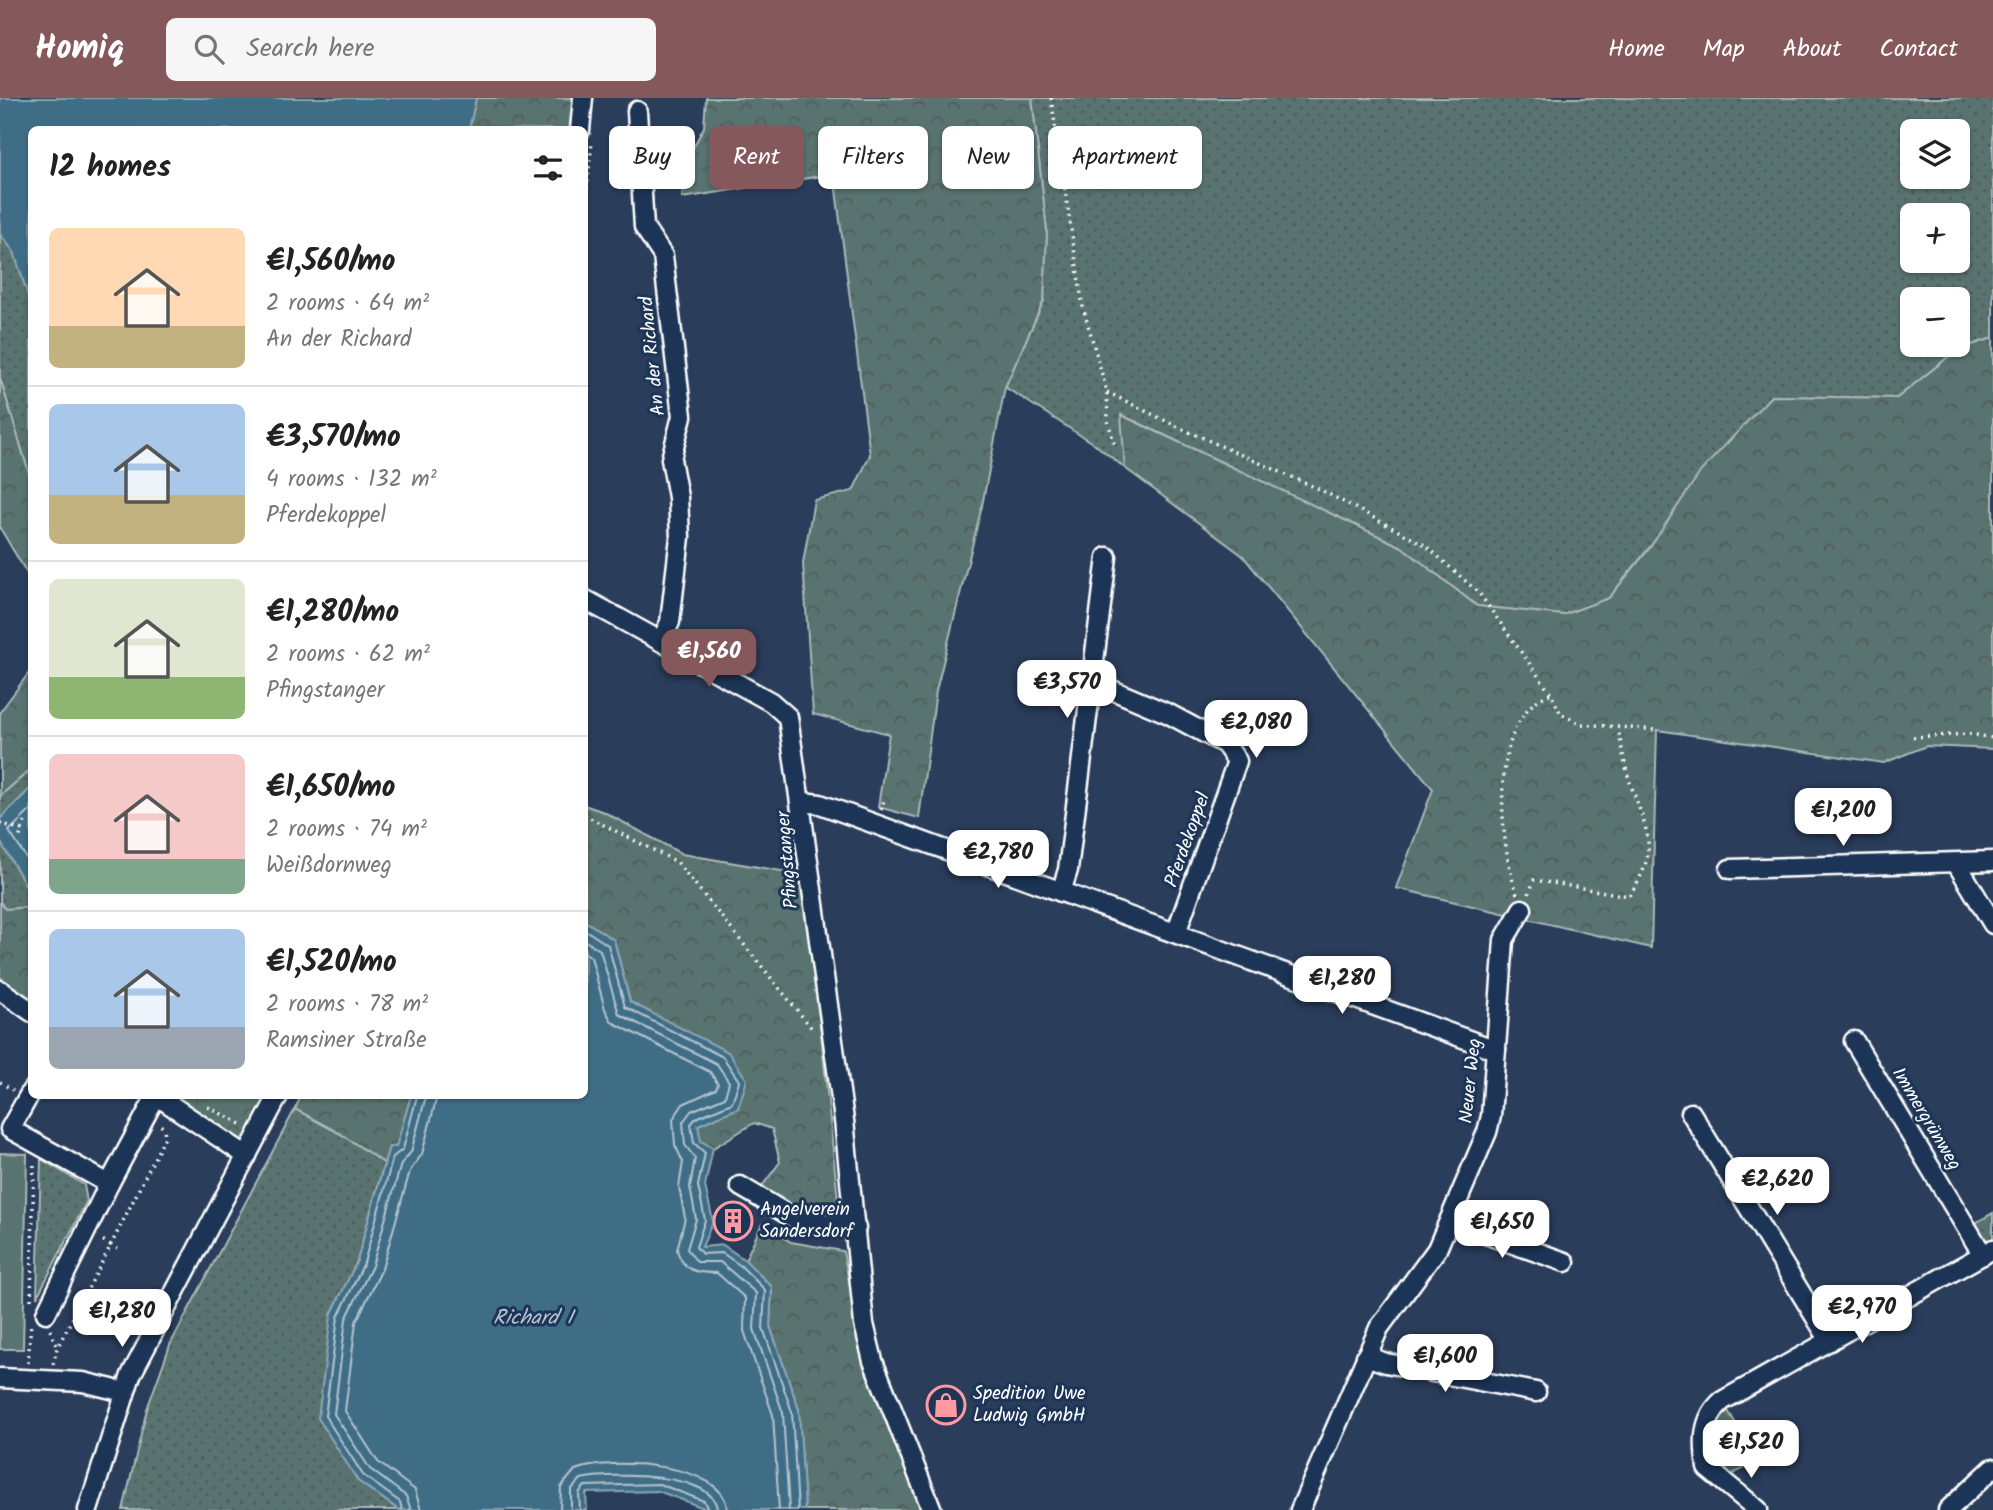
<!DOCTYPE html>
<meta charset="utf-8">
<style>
body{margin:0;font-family:Kalam,sans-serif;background:#f6f6f6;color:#222;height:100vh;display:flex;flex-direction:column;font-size:26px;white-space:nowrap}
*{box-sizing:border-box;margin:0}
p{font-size:23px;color:#767676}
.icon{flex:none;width:38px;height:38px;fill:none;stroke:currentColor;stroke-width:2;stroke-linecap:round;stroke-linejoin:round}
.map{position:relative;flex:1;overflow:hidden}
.sheet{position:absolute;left:28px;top:28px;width:560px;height:973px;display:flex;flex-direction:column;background:#fff;border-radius:10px;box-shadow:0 2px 5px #0004}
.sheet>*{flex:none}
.hud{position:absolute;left:609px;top:28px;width:665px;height:63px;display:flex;gap:14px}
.fabs{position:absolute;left:1900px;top:21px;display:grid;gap:14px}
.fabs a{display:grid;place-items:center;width:70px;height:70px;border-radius:10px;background:#fff;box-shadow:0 2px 5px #0004;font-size:35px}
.price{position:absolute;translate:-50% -60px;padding:0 16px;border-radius:14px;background:#fff;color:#222;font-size:23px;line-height:46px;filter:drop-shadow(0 2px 4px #0008)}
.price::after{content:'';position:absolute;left:50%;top:42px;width:21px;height:16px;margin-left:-10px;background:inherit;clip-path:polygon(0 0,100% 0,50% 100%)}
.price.on{background:#85585c;color:#fff}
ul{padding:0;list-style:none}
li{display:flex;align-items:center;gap:21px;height:175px;padding:0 21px}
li+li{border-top:2px solid #e0e0e0}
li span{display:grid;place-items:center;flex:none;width:196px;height:140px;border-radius:10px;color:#555}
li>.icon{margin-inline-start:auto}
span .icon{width:84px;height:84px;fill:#fffc;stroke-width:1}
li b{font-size:30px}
h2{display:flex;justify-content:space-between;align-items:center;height:84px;padding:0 21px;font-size:30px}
.tag{padding:0 24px;border-radius:10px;background:#fff;box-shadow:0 2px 5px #0004;font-size:24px;line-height:63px}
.tag.on{background:#85585c;color:#fff}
header{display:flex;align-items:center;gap:42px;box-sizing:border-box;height:98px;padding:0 35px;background:#85585c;color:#fff}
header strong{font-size:33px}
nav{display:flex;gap:38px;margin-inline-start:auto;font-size:24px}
.search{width:490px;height:63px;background:#f6f6f6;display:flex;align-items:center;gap:18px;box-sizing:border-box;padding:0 24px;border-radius:10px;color:#767676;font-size:26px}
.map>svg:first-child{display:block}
.grass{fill:url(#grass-dots);stroke:#acb9b8;stroke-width:2;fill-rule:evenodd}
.forest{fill:url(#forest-crowns);stroke:#acb9b8;stroke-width:2}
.pitch{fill:#597370;stroke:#acb9b8;stroke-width:2}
.water{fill:#416d86;stroke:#8da7b6;stroke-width:2}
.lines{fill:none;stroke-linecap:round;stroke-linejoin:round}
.shore{stroke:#b3c5cf;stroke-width:2}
.minor-casing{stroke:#fff;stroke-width:23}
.path{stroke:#fff;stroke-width:3.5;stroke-dasharray:2 5;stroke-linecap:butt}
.minor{stroke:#1d3557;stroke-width:18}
.labels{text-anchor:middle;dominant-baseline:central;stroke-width:6;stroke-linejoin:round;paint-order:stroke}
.street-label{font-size:19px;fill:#fff;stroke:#1d3557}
.poi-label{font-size:19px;fill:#fff;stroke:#1d3557;text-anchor:start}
.water-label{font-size:21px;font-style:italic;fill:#b3c5cf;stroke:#1d3557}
</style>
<header>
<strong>Homiq</strong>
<div class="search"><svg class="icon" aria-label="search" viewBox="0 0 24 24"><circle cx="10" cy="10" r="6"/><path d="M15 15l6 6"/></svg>Search here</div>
<nav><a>Home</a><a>Map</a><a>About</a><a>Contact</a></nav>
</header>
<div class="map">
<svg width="1993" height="1412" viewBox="0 0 1993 1412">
<defs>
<pattern id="grass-dots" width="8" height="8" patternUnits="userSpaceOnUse" patternTransform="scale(1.75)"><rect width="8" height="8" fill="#597370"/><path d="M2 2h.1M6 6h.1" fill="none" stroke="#515c5a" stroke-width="1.8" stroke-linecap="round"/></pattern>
<pattern id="forest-crowns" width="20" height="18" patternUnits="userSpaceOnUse" patternTransform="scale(1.75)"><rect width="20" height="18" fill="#597370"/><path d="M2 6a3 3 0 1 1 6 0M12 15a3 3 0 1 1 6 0" fill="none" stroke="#515c5a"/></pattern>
</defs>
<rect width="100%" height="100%" fill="#2a3d5b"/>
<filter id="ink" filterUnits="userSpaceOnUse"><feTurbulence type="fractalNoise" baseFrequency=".0143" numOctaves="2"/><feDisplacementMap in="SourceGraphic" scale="14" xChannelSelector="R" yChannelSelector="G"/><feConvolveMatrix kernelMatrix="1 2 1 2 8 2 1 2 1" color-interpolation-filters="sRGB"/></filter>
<g filter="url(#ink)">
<g class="grass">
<path d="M 1032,0 L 1993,0 L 1993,240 L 1957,252 L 1897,300 L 1771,298 L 1609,500 L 1563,517 L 1477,508 L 1402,449 L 1122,317 L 1125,370 L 1097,348 L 1005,289 L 1044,202 L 1047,133 ZM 1913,33 L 1958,33 L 1958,79 L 1913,79 ZM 1913,117 L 1958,117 L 1958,163 L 1913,163 ZM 1913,201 L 1958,201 L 1958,247 L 1913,247 Z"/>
<path d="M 0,136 L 14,154 L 31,207 L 31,382 L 0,280 Z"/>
<path d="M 31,671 L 31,690 L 0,721 L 0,698 Z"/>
<path d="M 0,743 L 31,796 L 31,809 L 5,811 L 0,804 Z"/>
<path d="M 295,1011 L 341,1036 L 384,1065 L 357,1163 L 331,1217 L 358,1383 L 399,1412 L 123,1412 L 147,1311 L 170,1247 Z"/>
<path d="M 41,1061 L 84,1087 L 87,1103 L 37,1199 Z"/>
<path d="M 1993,1115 L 1993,1151 L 1967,1130 Z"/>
<path d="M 1722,1303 L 1759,1363 L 1721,1382 L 1705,1348 Z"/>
</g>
<g class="forest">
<path d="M 476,0 L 575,0 L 572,31 L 469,32 Z"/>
<path d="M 706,0 L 1032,0 L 1047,133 L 1044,202 L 1005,289 L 982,408 L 936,593 L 919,720 L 878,709 L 889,636 L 813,616 L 803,465 L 814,402 L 853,393 L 870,357 L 834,76 L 682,100 L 684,67 L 704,29 Z"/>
<path d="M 1993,240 L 1993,651 L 1926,648 L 1884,665 L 1657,632 L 1651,850 L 1396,790 L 1433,691 L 1243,458 L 1125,370 L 1121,317 L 1402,449 L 1477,508 L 1563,517 L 1609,500 L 1649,451 L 1701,373 L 1771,298 L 1897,300 L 1957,252 Z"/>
<path d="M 0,280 L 31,382 L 31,482 L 0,430 Z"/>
<path d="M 31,572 L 31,671 L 0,698 L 0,614 Z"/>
<path d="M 584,707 L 604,714 L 682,756 L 805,777 L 839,1112 L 803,1112 L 760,1091 L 780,1064 L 772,1031 L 754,1025 L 713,1050 L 700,1043 L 698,1027 L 738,1010 L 664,922 L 630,904 L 614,842 L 585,823 Z"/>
<path d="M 0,804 L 5,811 L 31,809 L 31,901 L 0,879 Z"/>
<path d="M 170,998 L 270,998 L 243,1048 Z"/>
<path d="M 301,998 L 411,998 L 396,1050 L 389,1049 L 384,1065 L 341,1036 L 295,1011 Z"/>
<path d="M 762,1126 L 791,1144 L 843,1153 L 862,1247 L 924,1412 L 805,1412 L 799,1312 L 770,1228 L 772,1189 L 745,1162 Z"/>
</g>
<path class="pitch" d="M 0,1055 L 27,1056 L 23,1251 L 0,1251 Z"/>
<g class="water">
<path d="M 0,0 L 476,0 L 469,31 L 32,32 L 31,207 L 14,154 L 0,136 Z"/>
<path d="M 31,690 L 31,796 L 0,743 L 0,721 Z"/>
<path d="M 585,823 L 614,842 L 630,904 L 728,954 L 747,982 L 738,1010 L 698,1027 L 701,1043 L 713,1050 L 705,1088 L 713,1123 L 702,1149 L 723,1147 L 745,1162 L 772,1189 L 770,1228 L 799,1312 L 805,1412 L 709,1412 L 658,1393 L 586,1395 L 587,1412 L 399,1412 L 358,1383 L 318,1320 L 331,1217 L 357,1163 L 389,1049 L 396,1049 L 411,998 L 584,998 Z"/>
</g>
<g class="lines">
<g class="shore">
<path d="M 32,711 L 9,733 L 32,769"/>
<path d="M 584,831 L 608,847 L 625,909 L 723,959 L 739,983 L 732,1005 L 696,1020 L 691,1026 L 694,1045 L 705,1055 L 698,1088 L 705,1122 L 696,1149 L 702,1156 L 722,1155 L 741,1168 L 765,1192 L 763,1230 L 792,1314 L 798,1412"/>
<path d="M 584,842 L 600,852 L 619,916 L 717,966 L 729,984 L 725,999 L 691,1013 L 683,1024 L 685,1047 L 695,1060 L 690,1089 L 696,1121 L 687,1151 L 697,1164 L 720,1164 L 756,1195 L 754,1231 L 783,1315 L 789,1412"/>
<path d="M 584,854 L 591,859 L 605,911 L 612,924 L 710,974 L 718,986 L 716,991 L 683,1006 L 673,1021 L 675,1047 L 683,1064 L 679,1089 L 685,1120 L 677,1152 C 683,1174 698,1175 717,1175 L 745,1200 L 744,1233 L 773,1317 L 779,1412"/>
<path d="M 402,1412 L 400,1404 L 363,1377 L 325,1318 L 338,1219 L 364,1165 L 393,1059 L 403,1051 L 417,998"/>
<path d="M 411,1412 L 406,1398 L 370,1371 L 334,1316 L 346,1221 L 372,1168 L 401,1066 L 411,1054 L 426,998"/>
<path d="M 421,1412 L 415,1392 L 378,1364 L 345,1313 L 356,1224 L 382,1171 L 410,1073 L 422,1056 L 437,998"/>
<path d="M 560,1412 L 561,1389 L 575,1372 C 608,1359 726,1364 727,1412"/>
<path d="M 571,1412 L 571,1392 L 581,1381 C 609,1375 715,1373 717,1412"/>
<path d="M 580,1412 L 579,1395 L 585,1388 L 659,1386 L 704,1403 L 708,1412"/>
</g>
<defs>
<g id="minor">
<path d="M 637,13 L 644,129 L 663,158 L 682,318 L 671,361 L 678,399 L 680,439 L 670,524 L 661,543"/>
<path d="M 580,32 L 583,0"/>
<path d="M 584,501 L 771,604 L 788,619 L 844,1022 L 864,1226 L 873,1263 L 932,1412"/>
<path d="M 1091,583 L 1169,616 L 1225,646 L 1237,663 L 1176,835"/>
<path d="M 802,704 L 820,706 L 1496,952"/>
<path d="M 1957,766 L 1993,826"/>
<path d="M 1730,771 L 1993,763"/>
<path d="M 1061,794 L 1068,772 L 1107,459"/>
<path d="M 0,892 L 32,914"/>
<path d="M 1854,943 L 1983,1157"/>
<path d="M 32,992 L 10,1031 L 109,1086 L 46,1215"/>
<path d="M 157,998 L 247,1058"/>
<path d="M 1691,1015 L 1830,1243"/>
<path d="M 109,1086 L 156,998"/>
<path d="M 740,1088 L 797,1122 L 856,1130"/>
<path d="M 1451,1124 L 1565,1164"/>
<path d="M 1366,1258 L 1386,1265 L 1536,1294"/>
<path d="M 0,1280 L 83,1284 L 124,1294"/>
<path d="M 88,1412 L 131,1277 L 278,998"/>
<path d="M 1300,1412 L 1379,1230 L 1437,1151 L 1487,1034 L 1491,1018 L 1504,842 L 1522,811"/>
<path d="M 1758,1412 L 1707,1370 C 1703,1344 1702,1321 1722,1303 L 1993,1151"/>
<path d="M 1948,1412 L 1993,1370"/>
</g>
</defs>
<use href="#minor" class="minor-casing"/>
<g class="path">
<path d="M 1051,0 L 1083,209 L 1107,294 L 1108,323 L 1114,346"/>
<path d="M 584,119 L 592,44"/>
<path d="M 1107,294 L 1178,329 L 1319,391 L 1425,447 L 1479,495 L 1551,596 L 1561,616 L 1581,626 L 1656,632"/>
<path d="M 1913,639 L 1971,636 L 1993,640"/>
<path d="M 881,712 L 884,702"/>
<path d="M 584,717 L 677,764 L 814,933"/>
<path d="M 0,725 L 22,732 L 19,741"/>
<path d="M 22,732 L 25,724"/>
<path d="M 1517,796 C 1499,745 1487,619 1550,596"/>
<path d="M 1529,796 L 1534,782 L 1629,798 C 1659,753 1649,738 1632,690 C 1625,671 1622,650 1618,630"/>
<path d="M 0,984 L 13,992"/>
<path d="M 208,1009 L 245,1028"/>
<path d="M 118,1151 L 111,1147 L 165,1039 L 164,1030 L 160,1027"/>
<path d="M 31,1202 L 34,1063"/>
<path d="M 50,1232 L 57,1250"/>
<path d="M 28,1265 L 31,1224"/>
<path d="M 53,1266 L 57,1250 L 111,1147 L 102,1142"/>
</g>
<use href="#minor" class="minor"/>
</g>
</g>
<defs>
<symbol id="building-ring" viewBox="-11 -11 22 22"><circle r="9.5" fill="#1d3557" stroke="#ff9aa2" stroke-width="1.5"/><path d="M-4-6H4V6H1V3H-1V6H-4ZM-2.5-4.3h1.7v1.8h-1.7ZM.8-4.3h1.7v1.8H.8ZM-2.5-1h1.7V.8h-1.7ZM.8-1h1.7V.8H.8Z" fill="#ff9aa2"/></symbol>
<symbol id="shop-ring" viewBox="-11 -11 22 22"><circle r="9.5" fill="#1d3557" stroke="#ff9aa2" stroke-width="1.5"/><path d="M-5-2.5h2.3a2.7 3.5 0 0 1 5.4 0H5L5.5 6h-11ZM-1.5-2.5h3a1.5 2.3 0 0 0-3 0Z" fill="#ff9aa2"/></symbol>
</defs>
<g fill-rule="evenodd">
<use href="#building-ring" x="711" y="1101" width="44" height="44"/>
<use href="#shop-ring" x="924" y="1285" width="44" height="44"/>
</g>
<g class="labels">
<g class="street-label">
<text transform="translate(653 258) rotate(-96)">An der Richard</text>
<text transform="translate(1188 742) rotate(-70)">Pferdekoppel</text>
<text transform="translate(788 762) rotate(-95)">Pfingstanger</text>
<text transform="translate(1471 983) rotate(-84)">Neuer Weg</text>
<text transform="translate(1926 1021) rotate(59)">Immergrünweg</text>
</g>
<g class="poi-label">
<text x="760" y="1112">Angelverein<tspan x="760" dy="22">Sandersdorf</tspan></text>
<text x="973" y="1296">Spedition Uwe<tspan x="973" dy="22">Ludwig GmbH</tspan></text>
</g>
<g class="water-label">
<text x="533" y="1220">Richard I</text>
</g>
</g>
</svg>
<div class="fabs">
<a><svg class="icon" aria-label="layers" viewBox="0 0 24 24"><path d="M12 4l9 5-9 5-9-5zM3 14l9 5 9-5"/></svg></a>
<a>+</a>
<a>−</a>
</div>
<b class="price on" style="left:709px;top:591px">€1,560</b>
<b class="price" style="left:1067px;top:622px">€3,570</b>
<b class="price" style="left:1256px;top:662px">€2,080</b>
<b class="price" style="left:1843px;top:750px">€1,200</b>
<b class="price" style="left:998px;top:792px">€2,780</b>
<b class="price" style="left:1342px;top:918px">€1,280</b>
<b class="price" style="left:1777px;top:1119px">€2,620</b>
<b class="price" style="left:1502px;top:1162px">€1,650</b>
<b class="price" style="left:1862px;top:1247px">€2,970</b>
<b class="price" style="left:122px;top:1251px">€1,280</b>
<b class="price" style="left:1445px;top:1296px">€1,600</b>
<b class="price" style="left:1751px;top:1382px">€1,520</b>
<div class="hud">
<a class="tag">Buy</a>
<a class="tag on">Rent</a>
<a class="tag">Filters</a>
<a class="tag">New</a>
<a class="tag">Apartment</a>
</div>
<section class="sheet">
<h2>12 homes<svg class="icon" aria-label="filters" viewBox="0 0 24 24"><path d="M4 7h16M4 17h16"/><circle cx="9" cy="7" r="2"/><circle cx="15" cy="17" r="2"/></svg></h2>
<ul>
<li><span style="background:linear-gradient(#ffd9b3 70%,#c2b280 0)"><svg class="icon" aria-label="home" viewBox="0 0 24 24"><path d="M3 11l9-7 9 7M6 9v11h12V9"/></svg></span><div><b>€1,560/mo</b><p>2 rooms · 64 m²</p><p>An der Richard</p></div></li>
<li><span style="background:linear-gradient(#a9c7e8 65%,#c2b280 0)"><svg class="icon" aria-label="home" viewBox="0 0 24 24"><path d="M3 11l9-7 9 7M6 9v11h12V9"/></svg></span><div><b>€3,570/mo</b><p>4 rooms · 132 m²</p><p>Pferdekoppel</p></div></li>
<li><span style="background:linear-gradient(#dfe7d0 70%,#8fb573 0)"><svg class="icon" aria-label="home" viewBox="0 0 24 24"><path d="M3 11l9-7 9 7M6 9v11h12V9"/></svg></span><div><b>€1,280/mo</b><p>2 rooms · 62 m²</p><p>Pfingstanger</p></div></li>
<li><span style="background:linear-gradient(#f6c9c9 75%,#7fa58c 0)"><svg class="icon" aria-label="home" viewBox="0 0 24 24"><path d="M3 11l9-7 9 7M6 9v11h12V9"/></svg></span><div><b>€1,650/mo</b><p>2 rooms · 74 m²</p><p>Weißdornweg</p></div></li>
<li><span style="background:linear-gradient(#a9c7e8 70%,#9aa5b1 0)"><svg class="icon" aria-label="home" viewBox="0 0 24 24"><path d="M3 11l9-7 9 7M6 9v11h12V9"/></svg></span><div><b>€1,520/mo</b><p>2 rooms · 78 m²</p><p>Ramsiner Straße</p></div></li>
</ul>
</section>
</div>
